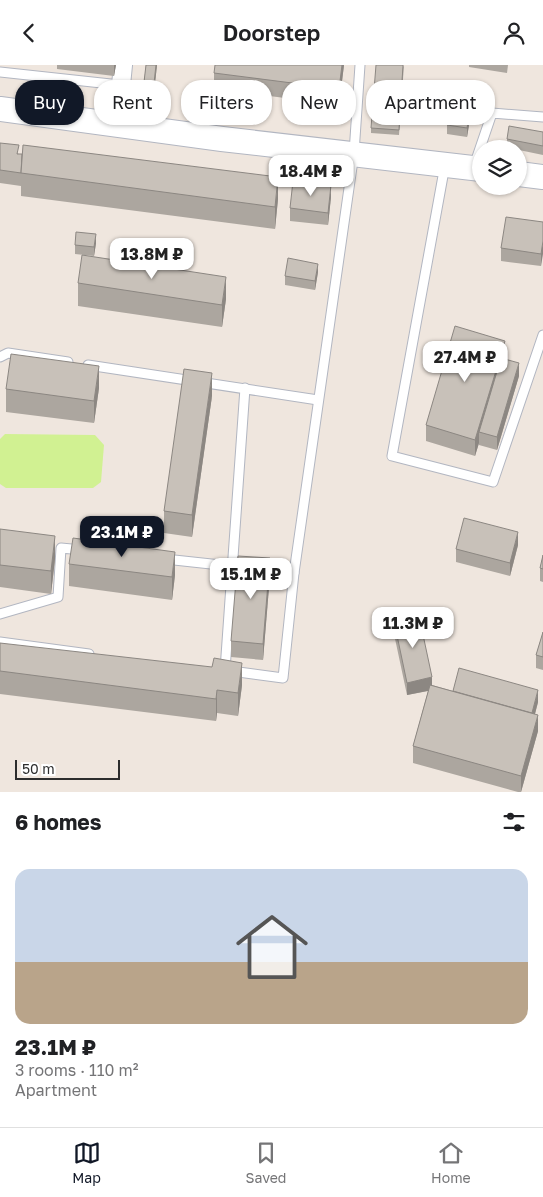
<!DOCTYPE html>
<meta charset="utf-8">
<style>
body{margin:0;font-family:"Golos Text",sans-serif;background:#f6f6f6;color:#202124;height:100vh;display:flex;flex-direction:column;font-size:19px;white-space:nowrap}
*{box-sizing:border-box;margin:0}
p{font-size:16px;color:#757577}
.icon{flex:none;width:28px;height:28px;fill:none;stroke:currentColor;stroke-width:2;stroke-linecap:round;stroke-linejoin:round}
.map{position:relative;height:727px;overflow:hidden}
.details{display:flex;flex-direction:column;background:#fff;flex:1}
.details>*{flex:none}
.guide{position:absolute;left:15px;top:15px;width:514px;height:45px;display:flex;gap:10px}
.buttons{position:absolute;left:472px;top:75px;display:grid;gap:10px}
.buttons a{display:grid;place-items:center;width:55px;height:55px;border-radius:50%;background:#fff;box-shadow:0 1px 4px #0004;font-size:25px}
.scale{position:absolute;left:15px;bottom:12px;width:105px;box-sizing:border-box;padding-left:5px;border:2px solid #2d2d2d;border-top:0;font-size:14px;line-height:18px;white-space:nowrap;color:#2d2d2d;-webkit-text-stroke:4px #fff;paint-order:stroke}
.price{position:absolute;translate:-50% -42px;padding:0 11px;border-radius:10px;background:#fff;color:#222;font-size:16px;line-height:32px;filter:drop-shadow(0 1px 2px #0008)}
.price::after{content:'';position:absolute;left:50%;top:30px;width:15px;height:11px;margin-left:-8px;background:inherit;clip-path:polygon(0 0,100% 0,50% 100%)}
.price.active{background:#111827;color:#fff}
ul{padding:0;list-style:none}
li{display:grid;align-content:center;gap:10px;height:265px;padding:0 15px}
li+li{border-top:1px solid #e0e0e0}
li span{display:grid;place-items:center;height:155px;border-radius:15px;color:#555}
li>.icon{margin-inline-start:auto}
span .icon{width:90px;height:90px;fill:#fffc;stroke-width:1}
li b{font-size:21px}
h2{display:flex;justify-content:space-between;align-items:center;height:60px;padding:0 15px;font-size:21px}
.chip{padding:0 18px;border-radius:20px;background:#fff;box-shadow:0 1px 4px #0004;font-size:18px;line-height:45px}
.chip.active{background:#111827;color:#fff}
header{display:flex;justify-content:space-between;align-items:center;height:65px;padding:0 15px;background:#fff;font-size:22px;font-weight:600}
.menu{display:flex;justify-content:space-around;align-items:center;height:70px;border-top:1px solid #e0e0e0;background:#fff;font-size:14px;color:#757577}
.menu a{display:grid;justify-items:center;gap:2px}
.menu .active{color:#111827}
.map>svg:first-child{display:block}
.pitch{fill:#d1f192}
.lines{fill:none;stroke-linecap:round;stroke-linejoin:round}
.lane-casing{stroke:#b2b6c1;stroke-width:11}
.street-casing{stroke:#b2b6c1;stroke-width:20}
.secondary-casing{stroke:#b2b6c1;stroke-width:26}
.lane{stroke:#fff;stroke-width:9}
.street{stroke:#fff;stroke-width:18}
.secondary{stroke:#fff;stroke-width:24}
.wall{fill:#aca69f}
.shaded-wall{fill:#8c8782}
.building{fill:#c8c1b9;stroke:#8c8782}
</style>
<header><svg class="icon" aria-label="back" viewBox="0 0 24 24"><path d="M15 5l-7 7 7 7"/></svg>Doorstep<svg class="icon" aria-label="person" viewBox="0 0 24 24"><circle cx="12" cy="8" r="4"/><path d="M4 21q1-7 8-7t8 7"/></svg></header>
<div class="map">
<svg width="543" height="727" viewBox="0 0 543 727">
<rect width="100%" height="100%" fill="#efe6de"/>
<path class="pitch" d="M 5,369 L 95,370 L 104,380 L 101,417 L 93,423 L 6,423 L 0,419 L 0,374 Z"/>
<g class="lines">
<defs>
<g id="lane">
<path d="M 0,7 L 120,20"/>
<path d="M 445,100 L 392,391 L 493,417 L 543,270"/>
<path d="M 474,101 L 492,48 L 543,52"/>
<path d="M 0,292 L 8,288 L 68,297"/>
<path d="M 88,300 L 318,335"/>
<path d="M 165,494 L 294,508"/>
<path d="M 0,549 L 58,532 L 61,483 L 82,485"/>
<path d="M 0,577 L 89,589"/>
<path d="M 225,605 L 245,323"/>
<path d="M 231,606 L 283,613 L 294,508 L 354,88 L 360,0"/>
</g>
<path id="street" d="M 117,60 L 123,0"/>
<g id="secondary">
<path d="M 0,44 L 222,74 L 481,104"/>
<path d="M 519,109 L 543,112"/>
</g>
</defs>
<use href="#lane" class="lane-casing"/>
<use href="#street" class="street-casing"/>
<use href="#secondary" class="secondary-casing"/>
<use href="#lane" class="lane"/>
<use href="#street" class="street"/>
<use href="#secondary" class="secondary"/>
</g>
<g class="wall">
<path d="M 57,0 L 116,0 L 114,11 L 57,4 Z"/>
<path d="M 146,0 L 157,0 L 154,27 L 144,26 L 144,17 Z"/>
<path d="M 344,0 L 339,40 L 214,24 L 214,8 Z"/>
<path d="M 404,0 L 399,70 L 371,68 L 371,63 Z"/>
<path d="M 469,0 L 508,0 L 507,8 L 469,2 Z"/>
<path d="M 447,60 L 469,60 L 467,72 L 447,69 Z"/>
<path d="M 543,67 L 543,90 L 519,85 L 519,84 L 507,83 L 507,74 Z"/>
<path d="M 0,78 L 19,89 L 278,134 L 275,164 L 21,131 L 21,121 L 0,118 Z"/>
<path d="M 331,132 L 328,160 L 290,156 L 290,143 Z"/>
<path d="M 543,157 L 541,201 L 501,196 L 501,183 Z"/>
<path d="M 96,178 L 94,191 L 75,189 L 75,180 Z"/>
<path d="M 318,207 L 315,225 L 285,220 L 285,211 Z"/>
<path d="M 78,218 L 226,234 L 222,262 L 78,241 Z"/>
<path d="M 505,292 L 504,294 L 519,311 L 497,385 L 479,380 L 479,378 L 475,391 L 426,376 L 426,360 Z"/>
<path d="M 99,323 L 94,358 L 6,347 L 6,324 Z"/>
<path d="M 212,331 L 192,472 L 164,468 L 164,446 Z"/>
<path d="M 0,464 L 55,494 L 51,529 L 0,522 Z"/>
<path d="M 518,480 L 510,511 L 456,497 L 456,484 Z"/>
<path d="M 543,490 L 543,517 L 540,516 L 540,503 Z"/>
<path d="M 69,499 L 175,510 L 172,535 L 69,521 Z"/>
<path d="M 270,510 L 263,595 L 231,592 L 231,576 Z"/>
<path d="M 394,556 L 432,620 L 453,626 L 538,637 L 535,649 L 538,666 L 521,727 L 518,727 L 413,698 L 413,681 L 428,626 L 407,630 L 394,569 Z"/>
<path d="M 543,567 L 543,605 L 536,603 L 536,590 Z"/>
<path d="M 0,578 L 242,620 L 238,651 L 217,648 L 216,656 L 0,629 Z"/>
</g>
<g class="shaded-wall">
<path d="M 114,0 L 116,0 L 114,11 Z"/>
<path d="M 156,0 L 157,0 L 154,27 L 154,18 Z"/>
<path d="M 342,0 L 344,0 L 339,40 L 339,24 Z"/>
<path d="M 469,52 L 469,60 L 467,72 L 467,63 Z"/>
<path d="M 278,112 L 278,134 L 275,164 L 275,142 Z"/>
<path d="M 331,120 L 331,132 L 328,160 L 328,148 Z"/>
<path d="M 96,169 L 96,178 L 94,191 L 94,182 Z"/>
<path d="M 543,176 L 543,189 L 541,201 L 541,189 Z"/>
<path d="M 318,199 L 318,207 L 315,225 L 315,216 Z"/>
<path d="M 226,212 L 226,234 L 222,262 L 222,240 Z"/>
<path d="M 505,276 L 505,292 L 482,368 L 479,367 L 479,378 L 475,391 L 475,375 Z"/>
<path d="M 519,298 L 519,311 L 497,385 L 497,372 Z"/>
<path d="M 99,301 L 99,323 L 94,358 L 94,336 Z"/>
<path d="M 212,308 L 212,331 L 192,472 L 192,450 Z"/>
<path d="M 518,467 L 518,480 L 510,511 L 510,498 Z"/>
<path d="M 55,471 L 55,494 L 51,529 L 51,506 Z"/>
<path d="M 175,487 L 175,510 L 172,535 L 172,512 Z"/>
<path d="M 270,493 L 270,510 L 263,595 L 263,579 Z"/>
<path d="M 242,598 L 242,620 L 238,651 L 238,628 Z"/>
<path d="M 432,612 L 432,625 L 407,630 L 407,618 Z"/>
<path d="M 217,625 L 217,648 L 216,656 L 216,634 Z"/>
<path d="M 538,625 L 538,637 L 531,664 L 531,652 Z"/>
<path d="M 538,650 L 538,666 L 521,727 L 521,711 Z"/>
</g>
<g class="building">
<path d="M 146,0 L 156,0 L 154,18 L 144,17 Z"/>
<path d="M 215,0 L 342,0 L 339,24 L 214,8 Z"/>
<path d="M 376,0 L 403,0 L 399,65 L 371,63 Z"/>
<path d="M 449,49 L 469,52 L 467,63 L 447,60 Z"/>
<path d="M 509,61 L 543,67 L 543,81 L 507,74 Z"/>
<path d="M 0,78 L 19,80 L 17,89 L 22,89 L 21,108 L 0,105 Z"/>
<path d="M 23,80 L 278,112 L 275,142 L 21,108 Z"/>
<path d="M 293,116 L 331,120 L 328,148 L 290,143 Z"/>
<path d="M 506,152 L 543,157 L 543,176 L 541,189 L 501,183 Z"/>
<path d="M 76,167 L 96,169 L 94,182 L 75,180 Z"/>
<path d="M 82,190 L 226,212 L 222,240 L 78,218 Z"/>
<path d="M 288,193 L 318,199 L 315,216 L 285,211 Z"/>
<path d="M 455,261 L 505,276 L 475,375 L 426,360 Z"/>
<path d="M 11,289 L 99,301 L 94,336 L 6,324 Z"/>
<path d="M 501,293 L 519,298 L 497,372 L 479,367 Z"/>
<path d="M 184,304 L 212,308 L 192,450 L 164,446 Z"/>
<path d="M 464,453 L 518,467 L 510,498 L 456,484 Z"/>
<path d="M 0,464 L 55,471 L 51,506 L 0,500 Z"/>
<path d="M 73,473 L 175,487 L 172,512 L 69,499 Z"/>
<path d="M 543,490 L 543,504 L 540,503 Z"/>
<path d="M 238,491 L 270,493 L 263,579 L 231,576 Z"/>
<path d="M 419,551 L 432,612 L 407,618 L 394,556 Z"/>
<path d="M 543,567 L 543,592 L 536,590 Z"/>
<path d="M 0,578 L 212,602 L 214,593 L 242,598 L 238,628 L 217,625 L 216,634 L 0,606 Z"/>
<path d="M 459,603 L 538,625 L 532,648 L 453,626 Z"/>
<path d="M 430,620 L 538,650 L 521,711 L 413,681 Z"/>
</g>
</svg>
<div class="buttons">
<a><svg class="icon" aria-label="layers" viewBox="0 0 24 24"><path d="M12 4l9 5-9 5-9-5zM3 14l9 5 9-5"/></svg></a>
</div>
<div class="scale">50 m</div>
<b class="price" style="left:311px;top:132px">18.4M ₽</b>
<b class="price" style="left:152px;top:215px">13.8M ₽</b>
<b class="price" style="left:465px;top:318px">27.4M ₽</b>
<b class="price active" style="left:122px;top:493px">23.1M ₽</b>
<b class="price" style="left:251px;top:535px">15.1M ₽</b>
<b class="price" style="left:413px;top:584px">11.3M ₽</b>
<div class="guide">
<a class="chip active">Buy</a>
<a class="chip">Rent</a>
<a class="chip">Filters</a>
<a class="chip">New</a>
<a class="chip">Apartment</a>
</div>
</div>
<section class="details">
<h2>6 homes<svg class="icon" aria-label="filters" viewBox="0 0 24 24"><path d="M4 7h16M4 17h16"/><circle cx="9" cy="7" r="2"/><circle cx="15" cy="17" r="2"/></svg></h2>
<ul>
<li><span style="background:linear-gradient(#c9d6e8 60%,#b9a48a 0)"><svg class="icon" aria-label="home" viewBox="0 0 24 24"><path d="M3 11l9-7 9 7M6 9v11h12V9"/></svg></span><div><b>23.1M ₽</b><p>3 rooms · 110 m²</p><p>Apartment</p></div></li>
</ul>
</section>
<nav class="menu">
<a class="active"><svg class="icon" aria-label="map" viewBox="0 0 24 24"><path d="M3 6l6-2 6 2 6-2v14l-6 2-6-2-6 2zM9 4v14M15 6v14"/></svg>Map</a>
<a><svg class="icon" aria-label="saved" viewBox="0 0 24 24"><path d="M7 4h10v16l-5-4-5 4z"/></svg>Saved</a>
<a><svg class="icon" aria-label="home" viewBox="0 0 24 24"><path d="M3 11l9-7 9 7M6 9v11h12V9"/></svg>Home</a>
</nav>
